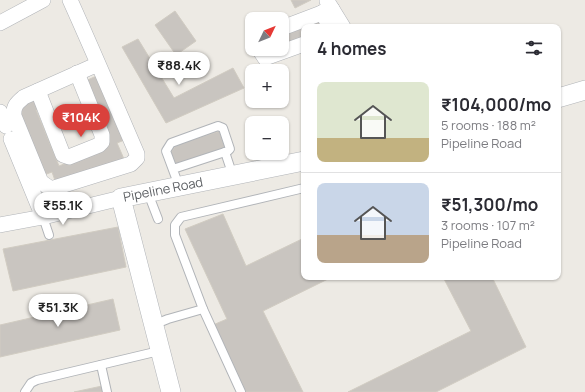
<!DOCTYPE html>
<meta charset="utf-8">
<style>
body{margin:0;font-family:Manrope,sans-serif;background:#f7f7f7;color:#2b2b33;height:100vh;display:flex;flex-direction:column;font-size:15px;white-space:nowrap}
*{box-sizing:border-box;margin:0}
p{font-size:13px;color:#7c7c81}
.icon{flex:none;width:22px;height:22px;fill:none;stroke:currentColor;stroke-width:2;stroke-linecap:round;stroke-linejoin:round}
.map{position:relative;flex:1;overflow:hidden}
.sheet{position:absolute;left:301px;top:24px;width:260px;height:256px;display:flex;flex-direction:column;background:#fff;border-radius:8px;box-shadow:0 1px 3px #0004}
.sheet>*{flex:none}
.needle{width:26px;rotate:47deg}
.controls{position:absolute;left:245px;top:12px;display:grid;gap:8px}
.controls a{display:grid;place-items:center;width:44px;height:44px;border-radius:8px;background:#fff;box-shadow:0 1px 3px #0004;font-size:20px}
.price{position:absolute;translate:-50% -34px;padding:0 9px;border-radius:14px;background:#fff;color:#222;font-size:13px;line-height:26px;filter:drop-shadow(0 1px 2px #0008)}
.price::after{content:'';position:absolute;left:50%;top:24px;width:12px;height:9px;margin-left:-6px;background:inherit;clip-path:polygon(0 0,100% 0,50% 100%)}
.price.active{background:#da413c;color:#fff}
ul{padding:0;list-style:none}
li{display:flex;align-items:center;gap:12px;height:100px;padding:0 16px}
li+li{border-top:1px solid #e1e1e2}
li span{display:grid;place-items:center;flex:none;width:112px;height:80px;border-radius:8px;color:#555}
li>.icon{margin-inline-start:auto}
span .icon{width:48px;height:48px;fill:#fffc;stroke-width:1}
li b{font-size:17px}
h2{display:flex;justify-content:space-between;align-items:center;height:48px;padding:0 16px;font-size:17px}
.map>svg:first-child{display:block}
.building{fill:#c9c5c0;stroke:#d1ccc2}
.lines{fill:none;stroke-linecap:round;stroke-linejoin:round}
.service-casing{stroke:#b1b4b8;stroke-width:10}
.minor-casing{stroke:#b1b4b8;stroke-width:16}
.tertiary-casing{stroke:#b1b4b8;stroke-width:20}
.service{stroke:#fff;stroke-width:8}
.minor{stroke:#fff;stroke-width:15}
.tertiary{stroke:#fff;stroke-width:19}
.labels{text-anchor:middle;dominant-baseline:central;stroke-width:3;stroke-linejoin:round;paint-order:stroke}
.street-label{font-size:13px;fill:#5c5f63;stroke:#fff}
</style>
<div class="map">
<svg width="585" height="392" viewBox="0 0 585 392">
<rect width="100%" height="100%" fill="#edeae4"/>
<g class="building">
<path d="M 291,0 L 311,0 L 295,8 Z"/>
<path d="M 175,11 L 196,41 L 176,55 L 155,25 Z"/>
<path d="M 322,16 L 326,27 L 304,27 L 304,38 L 282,48 L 282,32 Z"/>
<path d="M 138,39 L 174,98 L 233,68 L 244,88 L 166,123 L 122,47 Z"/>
<path d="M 101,74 L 127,139 L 117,143 L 124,159 L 57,186 L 52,172 L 41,176 L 17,115 L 22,113 L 19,105 L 37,98 L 40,108 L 36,110 L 59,166 L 109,146 L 83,82 Z"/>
<path d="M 220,131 L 226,150 L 177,164 L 172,161 L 170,154 L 176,145 Z"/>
<path d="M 223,214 L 246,266 L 304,238 L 304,277 L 332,277 L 263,311 L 303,392 L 244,392 L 213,325 L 227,319 L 185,229 Z"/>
<path d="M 118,227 L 126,267 L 13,291 L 3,249 Z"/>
<path d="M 443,277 L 492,277 L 526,347 L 436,392 L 348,392 L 471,331 Z"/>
<path d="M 113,299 L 120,330 L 0,357 L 0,325 Z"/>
<path d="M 102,386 L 103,392 L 74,392 Z"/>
</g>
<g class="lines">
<defs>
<g id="service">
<path d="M 225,152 L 233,176"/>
<path d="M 173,169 L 228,151 L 230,149 L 223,128 L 218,126 L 171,143 L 166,151 L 179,186"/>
<path d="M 148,193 L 158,219"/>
<path d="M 43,217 L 49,235"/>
<path d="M 203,309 L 175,235 L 175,225 L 181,217 L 304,188"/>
<path d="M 153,325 L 168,319 L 203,309 L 241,392"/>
<path d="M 101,365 L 107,392"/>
<path d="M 25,392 L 31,383 L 37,380 L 159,351"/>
</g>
<g id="minor">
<path d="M 70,0 C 93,51 115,103 137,154 L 137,158 L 131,164 L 51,189 L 41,182 L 14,116 C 13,106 17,103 24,97 L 98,64"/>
<path d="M 327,1 L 343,27"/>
<path d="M 323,12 L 329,27"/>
<path d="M 0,23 L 43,0"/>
<path d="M 282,28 L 332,9"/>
<path d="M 259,49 L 265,58 L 304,44"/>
<path d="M 38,91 L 63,155 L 69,157 L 99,145 L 102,142 L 102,135 L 77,73"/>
<path d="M 0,112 L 6,126"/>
<path d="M 11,139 L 43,217"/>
<path d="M 0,225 L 43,217 L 121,198"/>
</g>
<g id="tertiary">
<path d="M 558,98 L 585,90"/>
<path d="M 171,392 L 121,198 L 304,161"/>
</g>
</defs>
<use href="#service" class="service-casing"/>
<use href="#minor" class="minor-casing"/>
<use href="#tertiary" class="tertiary-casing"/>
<use href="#service" class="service"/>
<use href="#minor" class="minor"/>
<use href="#tertiary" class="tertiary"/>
</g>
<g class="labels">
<g class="street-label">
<text transform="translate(163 189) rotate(-11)">Pipeline Road</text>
</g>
</g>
</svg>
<div class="controls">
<a><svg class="needle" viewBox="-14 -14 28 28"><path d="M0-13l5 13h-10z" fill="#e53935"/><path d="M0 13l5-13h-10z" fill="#7c7c81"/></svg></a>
<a>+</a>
<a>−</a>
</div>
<b class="price" style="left:179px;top:86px">₹88.4K</b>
<b class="price active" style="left:81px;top:138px">₹104K</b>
<b class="price" style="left:63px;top:226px">₹55.1K</b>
<b class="price" style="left:58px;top:328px">₹51.3K</b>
<section class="sheet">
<h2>4 homes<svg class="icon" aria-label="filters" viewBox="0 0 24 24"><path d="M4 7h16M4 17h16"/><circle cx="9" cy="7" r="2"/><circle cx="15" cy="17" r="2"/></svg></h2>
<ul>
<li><span style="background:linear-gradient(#dfe7d0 70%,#c2b280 0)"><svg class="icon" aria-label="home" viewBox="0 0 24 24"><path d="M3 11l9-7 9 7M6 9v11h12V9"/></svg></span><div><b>₹104,000/mo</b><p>5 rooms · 188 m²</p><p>Pipeline Road</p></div></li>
<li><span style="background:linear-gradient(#c9d6e8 65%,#b9a48a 0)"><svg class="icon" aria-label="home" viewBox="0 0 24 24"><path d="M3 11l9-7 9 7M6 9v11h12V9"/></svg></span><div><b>₹51,300/mo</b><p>3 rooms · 107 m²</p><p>Pipeline Road</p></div></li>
</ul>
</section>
</div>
